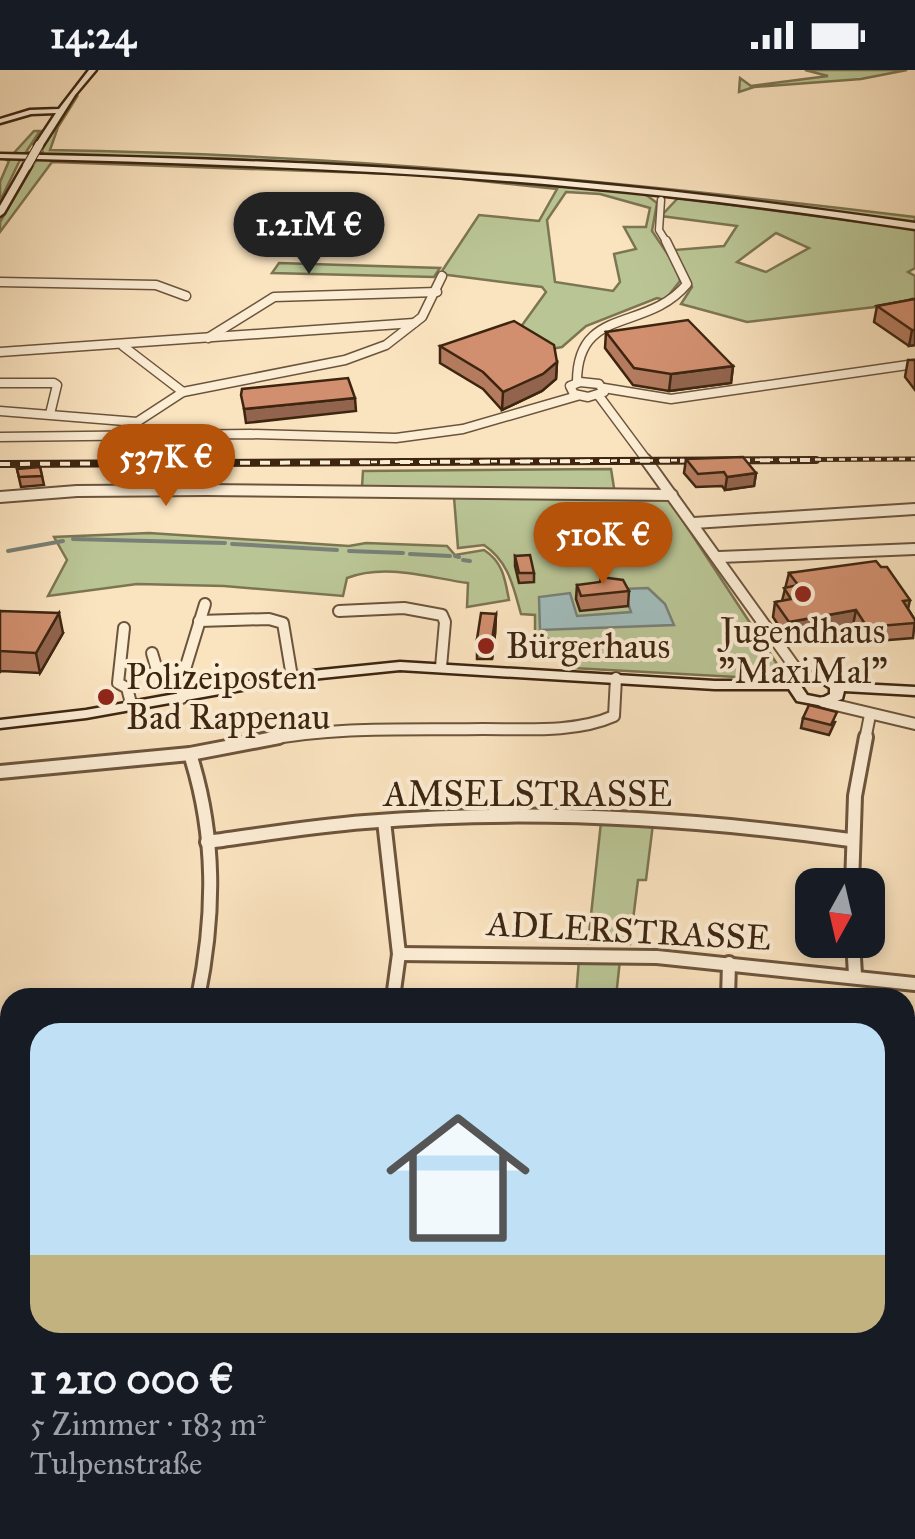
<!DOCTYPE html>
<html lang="de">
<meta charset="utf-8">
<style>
body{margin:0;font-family:"IM FELL Great Primer",serif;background:#242831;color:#f1f3f6;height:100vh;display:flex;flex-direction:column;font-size:38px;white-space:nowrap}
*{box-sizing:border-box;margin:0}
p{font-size:32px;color:#9ea1a6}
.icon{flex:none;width:55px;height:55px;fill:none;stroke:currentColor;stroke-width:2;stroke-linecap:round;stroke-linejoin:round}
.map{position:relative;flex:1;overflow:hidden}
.details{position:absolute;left:0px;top:918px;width:915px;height:552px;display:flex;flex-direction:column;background:#171b24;border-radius:30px 30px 0 0;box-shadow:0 5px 15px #0003}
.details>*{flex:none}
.needle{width:65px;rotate:188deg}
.fabs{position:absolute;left:795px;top:798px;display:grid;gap:20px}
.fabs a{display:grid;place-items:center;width:90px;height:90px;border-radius:20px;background:#171b24;box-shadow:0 5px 15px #0003;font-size:50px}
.price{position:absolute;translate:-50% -85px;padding:0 22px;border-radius:35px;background:#b45309;color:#fff;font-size:32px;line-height:65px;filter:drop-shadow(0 2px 5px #0008)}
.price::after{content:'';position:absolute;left:50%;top:60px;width:30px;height:22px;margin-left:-15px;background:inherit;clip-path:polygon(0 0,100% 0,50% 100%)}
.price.current{background:#222;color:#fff}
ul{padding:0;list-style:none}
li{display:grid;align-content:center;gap:20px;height:530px;padding:0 30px}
li span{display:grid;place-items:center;height:310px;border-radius:30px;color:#555}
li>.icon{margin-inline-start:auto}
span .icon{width:180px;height:180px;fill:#fffc;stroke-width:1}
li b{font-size:42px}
.status{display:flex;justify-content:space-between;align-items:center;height:70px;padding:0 50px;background:#171b24;direction:ltr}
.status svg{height:28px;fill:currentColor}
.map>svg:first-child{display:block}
.green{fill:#bac595;stroke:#7c7552;stroke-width:2.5;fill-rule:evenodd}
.water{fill:#a1bcbb;stroke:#798077;stroke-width:2.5}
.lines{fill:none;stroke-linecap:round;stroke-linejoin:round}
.stream{stroke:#798077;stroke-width:4}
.street-far4-casing{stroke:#6c543c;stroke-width:9}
.street-far3-casing{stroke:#6c543c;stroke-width:11}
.street-far2-casing{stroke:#6c543c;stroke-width:14}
.street-far1-casing{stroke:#6c543c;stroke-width:18}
.street-casing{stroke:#6c543c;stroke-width:20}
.secondary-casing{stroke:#3d2510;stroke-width:5}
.street-far4{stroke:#fcedd5;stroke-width:6}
.street-far3{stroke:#fcedd5;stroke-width:8}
.street-far2{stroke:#fcedd5;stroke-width:10}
.street-far1{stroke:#fcedd5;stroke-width:12}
.street{stroke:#fcedd5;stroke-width:15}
.secondary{fill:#fcedd5;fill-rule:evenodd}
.rail-far1-casing{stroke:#3d2510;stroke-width:5}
.rail-casing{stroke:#3d2510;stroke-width:8}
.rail-far1{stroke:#fcedd5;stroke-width:2.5;stroke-dasharray:6;stroke-linecap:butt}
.rail{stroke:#fcedd5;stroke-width:4;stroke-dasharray:10;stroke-linecap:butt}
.secondary-bridge-casing{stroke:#3d2510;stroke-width:10;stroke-linecap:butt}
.secondary-bridge{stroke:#fcedd5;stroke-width:8}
.wall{fill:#b47b5f;stroke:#3d2510;stroke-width:2.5}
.shaded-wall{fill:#92644e;stroke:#3d2510;stroke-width:2.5}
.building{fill:#d18f6f;stroke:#3d2510;stroke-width:2.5}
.poi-dot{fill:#8f2418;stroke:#fcedd5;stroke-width:4}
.labels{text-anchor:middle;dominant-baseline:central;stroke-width:8;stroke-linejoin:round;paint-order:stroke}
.poi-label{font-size:35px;fill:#3d2510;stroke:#fcedd5;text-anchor:start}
.street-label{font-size:35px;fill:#3d2510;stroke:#fcedd5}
</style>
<div class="status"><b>14:24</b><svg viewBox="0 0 49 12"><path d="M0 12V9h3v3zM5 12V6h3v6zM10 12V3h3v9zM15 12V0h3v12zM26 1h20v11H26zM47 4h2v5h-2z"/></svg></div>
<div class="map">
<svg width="915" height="1469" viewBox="0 0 915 1469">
<rect width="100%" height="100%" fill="#fae3bf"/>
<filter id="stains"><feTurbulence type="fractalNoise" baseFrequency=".002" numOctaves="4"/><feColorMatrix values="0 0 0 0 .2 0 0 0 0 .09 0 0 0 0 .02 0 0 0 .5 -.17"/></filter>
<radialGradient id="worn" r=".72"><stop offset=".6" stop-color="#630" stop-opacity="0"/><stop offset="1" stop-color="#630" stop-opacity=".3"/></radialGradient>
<g class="green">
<path d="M 805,0 L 907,0 L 861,9 L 754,17 L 739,22 L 740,8 L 751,16 L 828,6 Z"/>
<path d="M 78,25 L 58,57 L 50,80 C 334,84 628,112 915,147 L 915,154 C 827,142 739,127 651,118 C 439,95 226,88 13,84 L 34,61 L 40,61 L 26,82 L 43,83 L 42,78 Z"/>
<path d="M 0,87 L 474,105 L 645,124 L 657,133 L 652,161 L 677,198 L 680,211 L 665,230 L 657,228 L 586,256 L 562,277 L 546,280 L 515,265 L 546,222 L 542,217 L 440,204 L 479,145 L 539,151 L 557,119 L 424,105 L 52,92 L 0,162 L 0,152 L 35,92 L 20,90 L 0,131 L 0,112 L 9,91 ZM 566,122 L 600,124 L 650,138 L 646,157 L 624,157 L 636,179 L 614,184 L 620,212 L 613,221 L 555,212 L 547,150 Z"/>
<path d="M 678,128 L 915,159 L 915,198 L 908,202 L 915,206 L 915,228 L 892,235 L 747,252 L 681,234 L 692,217 L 674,180 L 724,176 L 737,156 L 661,146 ZM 776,163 L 809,178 L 766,202 L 737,192 Z"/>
<path d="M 279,193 L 440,198 L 434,207 L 272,203 Z"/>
<path d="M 611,399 L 615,424 L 362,417 L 363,401 Z"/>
<path d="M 454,427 L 668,428 L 781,600 L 771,609 L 573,598 L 573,579 L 535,564 L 535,545 L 521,544 C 513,516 509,492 484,475 L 458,478 Z"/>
<path d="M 149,463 L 349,476 L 366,473 L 447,476 L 455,485 L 484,480 C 503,492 505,509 509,530 L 467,537 L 468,513 C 430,508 386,493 347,508 L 343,526 L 224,516 L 137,514 L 48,526 L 67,490 L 54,467 Z"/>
<path d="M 601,752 L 653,754 L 646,810 L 638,810 L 630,874 L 588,873 Z"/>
<path d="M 579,889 L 620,890 L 616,927 L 576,928 Z"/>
<path d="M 10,1358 L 10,1460 L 407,1460 L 413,1469 L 0,1469 L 0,1400 Z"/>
</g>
<path class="water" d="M 648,518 L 665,534 L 674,555 L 540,560 L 539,527 L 570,523 L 577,546 L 631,542 L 623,519 Z"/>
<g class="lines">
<g class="stream">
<path d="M 73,469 L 225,473"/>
<path d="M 232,474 L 337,480"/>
<path d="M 8,481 L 63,471"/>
<path d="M 349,481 L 403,483"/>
<path d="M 410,484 L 450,486"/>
<path d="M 455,486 L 459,487"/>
<path d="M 463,490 L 470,491"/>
</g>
<defs>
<path id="street-far4" d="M 661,130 L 659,160 L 667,173"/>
<g id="street-far3">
<path d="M 0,212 L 156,215 L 186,226"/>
<path d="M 208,268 L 274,227 L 437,222"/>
<path d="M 123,276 L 183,322"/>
<path d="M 0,282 L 414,253"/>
<path d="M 577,312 C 577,235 646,263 687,214 L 666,171"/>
<path d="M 580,312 L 599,314 L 604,322 L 588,327 L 574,324 L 570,316 Z"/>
<path d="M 0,313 L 54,313 L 57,315 L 50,344"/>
<path d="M 604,318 L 671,329 L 915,294"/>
<path d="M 599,326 L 648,392"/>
<path d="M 0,341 L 137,352"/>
<path d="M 136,365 L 137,352 L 183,322 L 345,290 L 386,275 L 422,247 L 442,206"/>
<path d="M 0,367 L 250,364 L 396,368 L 463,359 L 577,326"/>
</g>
<g id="street-far2">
<path d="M 646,390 L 802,607"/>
<path d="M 0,427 L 77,421 L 206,420 L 672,425"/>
<path d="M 694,453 L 915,439"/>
<path d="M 719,487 L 915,479"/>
<path d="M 339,541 L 404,538 L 442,545 L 445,552 L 441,597"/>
<path d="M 199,551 L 269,549 L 283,553 L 292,607"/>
<path d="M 124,558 L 118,613 L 127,618 L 132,637"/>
<path d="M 152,583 L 157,600 L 182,609 L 182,628"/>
<path d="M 182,609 L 205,534"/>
<path d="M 823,632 L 915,654"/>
<path d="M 266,670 C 337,656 410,660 483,659 C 525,659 576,663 614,646 L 616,608"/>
<path d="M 865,670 L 870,645"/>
</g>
<g id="street-far1">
<path d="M 190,684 C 216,765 215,845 198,928"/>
<path d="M 0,702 L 190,684 L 279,667"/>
<path d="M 384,751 L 399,884 L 393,928"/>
<path d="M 207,772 C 260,765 312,756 365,752 C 526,738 690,748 850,770"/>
<path d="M 852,815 L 855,726 L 866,667"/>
<path d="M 853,870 L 855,905"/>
<path d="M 399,884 L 657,887 L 915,914"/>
<path d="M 728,928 L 729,893"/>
<path d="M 0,956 L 10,954"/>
<path d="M 0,1016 L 10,1014"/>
</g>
<g id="street">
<path d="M 0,1154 L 10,1152"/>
<path d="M 905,1160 L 915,1161"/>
<path d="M 905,1374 L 915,1375"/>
<path d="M 648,1460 L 651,1469"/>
<path d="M 844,1460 L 846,1469"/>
<path d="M 425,1465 L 436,1460"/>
</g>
<g id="secondary">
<path d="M 89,0 L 96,0 L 75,25 L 42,77 L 35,75 L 56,43 L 31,44 L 0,53 L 0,49 L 30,40 L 59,39 Z"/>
<path d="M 0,84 C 192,88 385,94 576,112 C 690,122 802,137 915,153 L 915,159 C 802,142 690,127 576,117 C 385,99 192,93 0,88 Z"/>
<path d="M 24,94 L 31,96 L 4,143 L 0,146 L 0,136 Z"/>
<path d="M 400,592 L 715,611 L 790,611 L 807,602 L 830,605 L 840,613 L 915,617 L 915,625 L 844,621 L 842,629 L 823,636 L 797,631 L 789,619 L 715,619 L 400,600 L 292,611 L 86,648 L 0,658 L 0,650 L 86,640 L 292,603 ZM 810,610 L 821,612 L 830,618 L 830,624 L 822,628 L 807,625 L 801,616 Z"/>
<path d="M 0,981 L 6,983 L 10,991 L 10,1021 L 4,1019 L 0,1011 Z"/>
<path d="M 10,1315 L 10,1374 L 8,1379 L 0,1383 L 0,1323 L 2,1318 Z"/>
</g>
</defs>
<use href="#street-far4" class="street-far4-casing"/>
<use href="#street-far3" class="street-far3-casing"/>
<use href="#street-far2" class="street-far2-casing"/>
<use href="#street-far1" class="street-far1-casing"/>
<use href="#street" class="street-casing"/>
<use href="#secondary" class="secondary-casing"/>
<use href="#street-far4" class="street-far4"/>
<use href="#street-far3" class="street-far3"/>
<use href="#street-far2" class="street-far2"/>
<use href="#street-far1" class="street-far1"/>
<use href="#street" class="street"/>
<use href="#secondary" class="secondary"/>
<defs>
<path id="rail-far1" d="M 359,392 L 915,389"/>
<path id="rail" d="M 0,394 L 816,390"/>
</defs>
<use href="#rail-far1" class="rail-far1-casing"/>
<use href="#rail" class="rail-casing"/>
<use href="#rail-far1" class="rail-far1"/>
<use href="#rail" class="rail"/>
<defs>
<path id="secondary-bridge" d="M 27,96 L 39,75"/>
</defs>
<use href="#secondary-bridge" class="secondary-bridge-casing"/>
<use href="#secondary-bridge" class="secondary-bridge"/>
</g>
<g class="wall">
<path d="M 915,229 L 915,275 L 909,276 L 874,252 L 877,236 Z"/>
<path d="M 606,262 L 733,296 L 731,313 L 669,321 L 633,315 L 605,278 Z"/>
<path d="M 440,276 L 557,292 L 556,309 L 542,321 L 502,340 L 483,319 L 440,293 Z"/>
<path d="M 908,290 L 915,290 L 915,320 L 905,307 Z"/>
<path d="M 686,389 L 756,403 L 754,416 L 725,420 L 722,416 L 696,417 L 684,403 Z"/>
<path d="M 40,397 L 44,415 L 21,417 L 17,399 Z"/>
<path d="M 515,486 L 534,503 L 534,512 L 519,513 L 515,496 Z"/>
<path d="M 881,497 L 910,530 L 908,539 L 915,550 L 913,568 L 864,572 L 853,555 L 786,567 L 773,547 L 775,532 L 782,531 L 789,503 Z"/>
<path d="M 577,515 L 629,521 L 628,536 L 580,541 L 576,529 Z"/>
<path d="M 0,541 L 63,563 L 40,603 L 1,601 L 0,602 Z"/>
<path d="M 496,544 L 495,564 L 492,589 L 477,589 L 477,569 Z"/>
<path d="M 803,648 L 835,652 L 829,665 L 801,658 Z"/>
</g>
<g class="shaded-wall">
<path d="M 912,260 L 915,260 L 915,275 L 909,276 Z"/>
<path d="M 557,292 L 556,309 L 542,321 L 502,340 L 503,322 Z"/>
<path d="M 733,296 L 731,313 L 669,321 L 671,304 Z"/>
<path d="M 355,328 L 356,341 L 246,353 L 244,339 Z"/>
<path d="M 756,403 L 754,416 L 725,420 L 727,407 Z"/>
<path d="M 856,540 L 853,555 L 786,567 L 789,552 Z"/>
<path d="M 59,543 L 63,563 L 40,603 L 36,583 Z"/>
<path d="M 496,544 L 495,564 L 492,589 L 492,570 Z"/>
</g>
<g class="building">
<path d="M 915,229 L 915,260 L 912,260 L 877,236 Z"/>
<path d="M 688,250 L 733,296 L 671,304 L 634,298 L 606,262 Z"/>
<path d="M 514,251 L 554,275 L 557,292 L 543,304 L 503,322 L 483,302 L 440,276 Z"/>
<path d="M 348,308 L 355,328 L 244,339 L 241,325 L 242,319 Z"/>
<path d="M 743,387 L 756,403 L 727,407 L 724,402 L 698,404 L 686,389 Z"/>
<path d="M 40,397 L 42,406 L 19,407 L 17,399 Z"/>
<path d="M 530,485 L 534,503 L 519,503 L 515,486 Z"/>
<path d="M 876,491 L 881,497 L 887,497 L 910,530 L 903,531 L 915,550 L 915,553 L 867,557 L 856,540 L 789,552 L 775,532 L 791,529 L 784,518 L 798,515 L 789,503 Z"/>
<path d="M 601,507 L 623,510 L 629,521 L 581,526 L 577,515 L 600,512 Z"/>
<path d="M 0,541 L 59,543 L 36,583 L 0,581 Z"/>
<path d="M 481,543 L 496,544 L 492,570 L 477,569 Z"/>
<path d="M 809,635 L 837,642 L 831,655 L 803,648 Z"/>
</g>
<g class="poi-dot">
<circle cx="803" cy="524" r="10"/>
<circle cx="486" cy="576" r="10"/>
<circle cx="106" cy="627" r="10"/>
</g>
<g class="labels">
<g class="poi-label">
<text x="803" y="561" text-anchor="middle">Jugendhaus<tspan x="803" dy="40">"MaxiMal"</tspan></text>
<text x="506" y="576">Bürgerhaus</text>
<text x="126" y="607">Polizeiposten<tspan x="126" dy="40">Bad Rappenau</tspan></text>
</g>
<g class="street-label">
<text x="528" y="724">AMSELSTRASSE</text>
<text transform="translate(629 861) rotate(3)">ADLERSTRASSE</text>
</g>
</g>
<rect width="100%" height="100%" filter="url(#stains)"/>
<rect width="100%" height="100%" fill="url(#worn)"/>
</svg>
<div class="fabs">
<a><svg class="needle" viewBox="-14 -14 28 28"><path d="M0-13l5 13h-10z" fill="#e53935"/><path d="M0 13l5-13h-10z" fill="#9ea1a6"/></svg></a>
</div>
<b class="price current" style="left:309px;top:207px">1.21M €</b>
<b class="price" style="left:166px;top:439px">537K €</b>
<b class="price" style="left:603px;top:517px">510K €</b>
<section class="details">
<ul>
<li><span style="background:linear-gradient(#bfe0f5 75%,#c2b280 0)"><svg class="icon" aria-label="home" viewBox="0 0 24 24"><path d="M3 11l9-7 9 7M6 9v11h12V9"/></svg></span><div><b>1 210 000 €</b><p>5 Zimmer · 183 m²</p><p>Tulpenstraße</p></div></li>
</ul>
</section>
</div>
